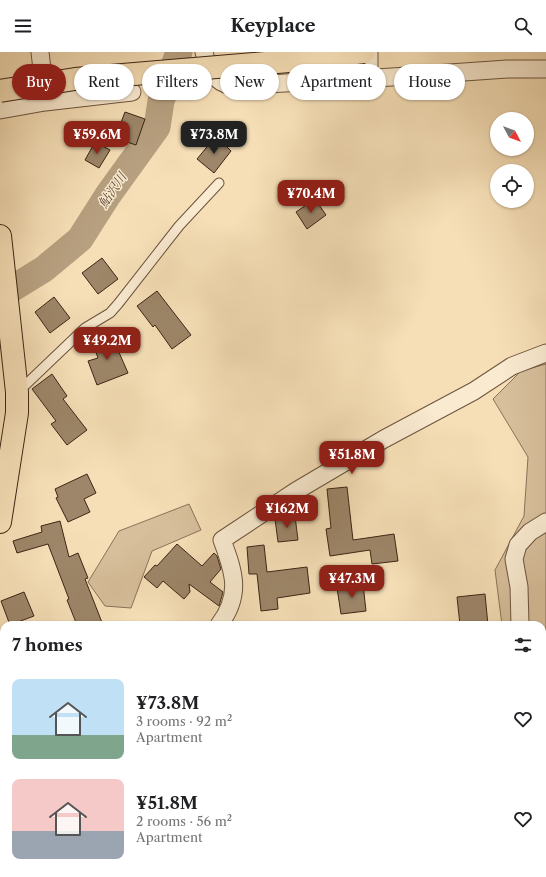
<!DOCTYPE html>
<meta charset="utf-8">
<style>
body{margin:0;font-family:"Libre Caslon Text","Noto Serif JP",serif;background:#f6f6f6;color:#202124;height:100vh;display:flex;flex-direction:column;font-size:15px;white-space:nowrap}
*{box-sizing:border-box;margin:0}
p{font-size:13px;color:#757577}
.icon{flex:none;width:22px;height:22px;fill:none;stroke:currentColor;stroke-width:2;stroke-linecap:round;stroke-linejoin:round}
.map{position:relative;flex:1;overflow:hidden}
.side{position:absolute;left:0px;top:569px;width:546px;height:256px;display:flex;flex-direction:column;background:#fff;border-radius:12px 12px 0 0;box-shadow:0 1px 3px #0004}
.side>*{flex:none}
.banner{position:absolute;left:12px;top:12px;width:522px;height:36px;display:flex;gap:8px}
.needle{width:26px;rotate:131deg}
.controls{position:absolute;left:490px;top:60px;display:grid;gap:8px}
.controls a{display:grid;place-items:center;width:44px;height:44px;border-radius:50%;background:#fff;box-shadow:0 1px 3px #0004;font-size:20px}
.price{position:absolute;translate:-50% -34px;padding:0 9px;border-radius:8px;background:#8f2418;color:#fff;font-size:13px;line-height:26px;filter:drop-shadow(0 1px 2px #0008)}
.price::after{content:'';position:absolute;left:50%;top:24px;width:12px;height:9px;margin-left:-6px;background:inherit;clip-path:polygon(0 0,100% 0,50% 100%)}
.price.current{background:#222;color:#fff}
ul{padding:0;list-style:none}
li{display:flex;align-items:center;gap:12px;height:100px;padding:0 12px}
li span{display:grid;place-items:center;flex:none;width:112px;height:80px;border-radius:8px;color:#555}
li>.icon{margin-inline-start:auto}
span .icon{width:48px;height:48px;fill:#fffc;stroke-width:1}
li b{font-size:17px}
h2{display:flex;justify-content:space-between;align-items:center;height:48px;padding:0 12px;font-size:17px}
.chip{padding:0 14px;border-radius:18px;background:#fff;box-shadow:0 1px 3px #0004;font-size:14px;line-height:36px}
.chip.current{background:#8f2418;color:#fff}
header{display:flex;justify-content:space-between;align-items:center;height:52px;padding:0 12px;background:#fff;font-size:18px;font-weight:800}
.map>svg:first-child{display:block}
.green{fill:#d7bf9b;stroke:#8a7258}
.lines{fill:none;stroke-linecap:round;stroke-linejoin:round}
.river{stroke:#b7a080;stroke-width:27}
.building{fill:#9d8669;stroke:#3d2515}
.service-casing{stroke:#6b543e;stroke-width:11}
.minor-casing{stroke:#6b543e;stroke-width:19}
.secondary-casing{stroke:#3d2515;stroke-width:24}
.trunk-casing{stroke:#3d2515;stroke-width:24}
.service{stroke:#f9ead0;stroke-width:9}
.minor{stroke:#f9ead0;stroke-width:17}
.secondary{stroke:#f9ead0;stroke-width:22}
.trunk{stroke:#f6dfb7;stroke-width:22}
.motorway-bridge-casing{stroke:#3d2515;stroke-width:24;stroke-linecap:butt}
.motorway-bridge{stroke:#f6dfb7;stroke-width:22}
.labels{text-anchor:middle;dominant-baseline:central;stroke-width:3;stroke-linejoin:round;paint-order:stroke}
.water-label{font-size:13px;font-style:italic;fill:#624a35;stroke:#f9ead0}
</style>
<header><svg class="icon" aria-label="menu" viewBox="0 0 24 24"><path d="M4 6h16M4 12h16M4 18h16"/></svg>Keyplace<svg class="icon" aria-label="search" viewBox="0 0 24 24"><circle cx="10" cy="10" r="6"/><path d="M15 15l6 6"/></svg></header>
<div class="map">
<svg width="546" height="825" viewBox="0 0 546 825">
<rect width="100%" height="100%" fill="#f6dfb7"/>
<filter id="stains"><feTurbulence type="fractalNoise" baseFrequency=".005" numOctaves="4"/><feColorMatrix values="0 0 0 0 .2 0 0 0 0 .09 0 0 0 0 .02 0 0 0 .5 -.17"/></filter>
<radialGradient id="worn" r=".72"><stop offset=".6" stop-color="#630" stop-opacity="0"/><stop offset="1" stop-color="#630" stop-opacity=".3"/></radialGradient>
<g class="green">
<path d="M 546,312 L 546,652 L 542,653 L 542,573 L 502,573 L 495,518 L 524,464 L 528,405 L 493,347 L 521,319 Z"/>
<path d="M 189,452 L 201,478 L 152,499 L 131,556 L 105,554 L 88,530 L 119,479 Z"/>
</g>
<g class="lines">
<path class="river" d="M 0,244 L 44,217 L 80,187 L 108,143 L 157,75 L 161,49 L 179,0"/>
</g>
<g class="building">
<path d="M 125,60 L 145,67 L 136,93 L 115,86 Z"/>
<path d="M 216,84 L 231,99 L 214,121 L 197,107 Z"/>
<path d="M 95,90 L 110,98 L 99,116 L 85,108 Z"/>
<path d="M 315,147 L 326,163 L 307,177 L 296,160 Z"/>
<path d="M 102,206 L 118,227 L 98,242 L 82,221 Z"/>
<path d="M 157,239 L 191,283 L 172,297 L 155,273 L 153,275 L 137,254 Z"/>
<path d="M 54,245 L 70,266 L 50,281 L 35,260 Z"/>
<path d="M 111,282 L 128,321 L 97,333 L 88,309 L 98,306 L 92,289 Z"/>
<path d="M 52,322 L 67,344 L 63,347 L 87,378 L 67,393 L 51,372 L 56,369 L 32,337 Z"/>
<path d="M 87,422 L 96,441 L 84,447 L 90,460 L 68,470 L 56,446 L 58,445 L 55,437 Z"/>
<path d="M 347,435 L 353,488 L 394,482 L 398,509 L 372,512 L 370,498 L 330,504 L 326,477 L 331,476 L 327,437 Z"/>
<path d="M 295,464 L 298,488 L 278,490 L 275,467 Z"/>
<path d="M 60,469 L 69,505 L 78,501 L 88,526 L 85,527 L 103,573 L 77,573 L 67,548 L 69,547 L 48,492 L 17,501 L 13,489 L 42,480 L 41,474 Z"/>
<path d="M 177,492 L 202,514 L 214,501 L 217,504 L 221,517 L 210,530 L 223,540 L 219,554 L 189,532 L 190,540 L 184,547 L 163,529 L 157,536 L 144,525 L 155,513 L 157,514 Z"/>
<path d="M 264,493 L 267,520 L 307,515 L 310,541 L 277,546 L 278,557 L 261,559 L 257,522 L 249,522 L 247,495 Z"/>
<path d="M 363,532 L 366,559 L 341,562 L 337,536 Z"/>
<path d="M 24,540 L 34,564 L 10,573 L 1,549 Z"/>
<path d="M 485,542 L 488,573 L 460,573 L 457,545 Z"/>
</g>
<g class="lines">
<defs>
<path id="service" d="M 19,339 L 85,276 L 110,261 L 118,252 L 179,174 L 219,131"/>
<g id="minor">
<path d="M 40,0 L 45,44"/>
<path d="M 204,0 C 208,18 214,30 232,34 L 392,25 L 507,17 L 546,17"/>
<path d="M 369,0 L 369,27"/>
<path d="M 0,58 L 45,50 L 132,40"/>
<path d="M 219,573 C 242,543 234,520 222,488 L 296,439 L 384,387 L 474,339 L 512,314 L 546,301"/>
<path d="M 520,573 L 519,535 L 514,507 L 518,493 L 530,480 L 546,470"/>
<path d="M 542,667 L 546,667"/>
<path d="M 332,821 L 332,825"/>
</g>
<g id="secondary">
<path d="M 0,667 L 4,667"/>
<path d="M 542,685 L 546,686"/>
</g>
<path id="trunk" d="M 0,184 L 17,340 L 17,361 L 0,470"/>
</defs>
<use href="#service" class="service-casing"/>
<use href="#minor" class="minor-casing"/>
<use href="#secondary" class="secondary-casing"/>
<use href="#trunk" class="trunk-casing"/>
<use href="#service" class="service"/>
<use href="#minor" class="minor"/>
<use href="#secondary" class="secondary"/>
<use href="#trunk" class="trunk"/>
<defs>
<path id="motorway-bridge" d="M 0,39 L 75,27 L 289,9 L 364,0"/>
</defs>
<use href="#motorway-bridge" class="motorway-bridge-casing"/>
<use href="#motorway-bridge" class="motorway-bridge"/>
</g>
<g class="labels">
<g class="water-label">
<text transform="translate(112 138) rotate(-56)">鮎沢川</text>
</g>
</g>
<rect width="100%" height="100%" filter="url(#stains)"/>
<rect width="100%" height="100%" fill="url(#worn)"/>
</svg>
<div class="controls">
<a><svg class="needle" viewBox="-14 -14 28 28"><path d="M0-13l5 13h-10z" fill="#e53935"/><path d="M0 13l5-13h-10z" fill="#757577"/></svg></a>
<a><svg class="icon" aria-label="locate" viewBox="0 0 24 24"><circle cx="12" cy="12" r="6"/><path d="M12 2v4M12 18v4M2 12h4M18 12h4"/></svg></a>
</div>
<b class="price" style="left:97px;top:103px">¥59.6M</b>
<b class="price current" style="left:214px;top:103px">¥73.8M</b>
<b class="price" style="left:311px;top:162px">¥70.4M</b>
<b class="price" style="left:107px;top:309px">¥49.2M</b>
<b class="price" style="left:352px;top:423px">¥51.8M</b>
<b class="price" style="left:287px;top:477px">¥162M</b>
<b class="price" style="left:352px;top:547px">¥47.3M</b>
<div class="banner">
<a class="chip current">Buy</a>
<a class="chip">Rent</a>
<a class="chip">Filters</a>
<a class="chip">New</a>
<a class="chip">Apartment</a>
<a class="chip">House</a>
</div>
<section class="side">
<h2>7 homes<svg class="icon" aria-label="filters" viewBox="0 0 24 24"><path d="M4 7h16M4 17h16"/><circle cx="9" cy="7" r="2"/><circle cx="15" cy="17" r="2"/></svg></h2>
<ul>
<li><span style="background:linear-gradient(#bfe0f5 70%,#7fa58c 0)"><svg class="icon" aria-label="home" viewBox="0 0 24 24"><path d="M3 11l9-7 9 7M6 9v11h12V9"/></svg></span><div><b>¥73.8M</b><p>3 rooms · 92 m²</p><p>Apartment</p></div><svg class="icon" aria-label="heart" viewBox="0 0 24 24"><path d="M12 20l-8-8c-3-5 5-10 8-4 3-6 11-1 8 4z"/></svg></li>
<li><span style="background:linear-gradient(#f6c9c9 65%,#9aa5b1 0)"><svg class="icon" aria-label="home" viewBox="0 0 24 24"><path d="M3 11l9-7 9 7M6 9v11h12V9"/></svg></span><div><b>¥51.8M</b><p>2 rooms · 56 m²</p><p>Apartment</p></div><svg class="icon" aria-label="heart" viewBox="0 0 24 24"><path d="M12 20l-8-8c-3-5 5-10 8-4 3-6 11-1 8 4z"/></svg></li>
</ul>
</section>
</div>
